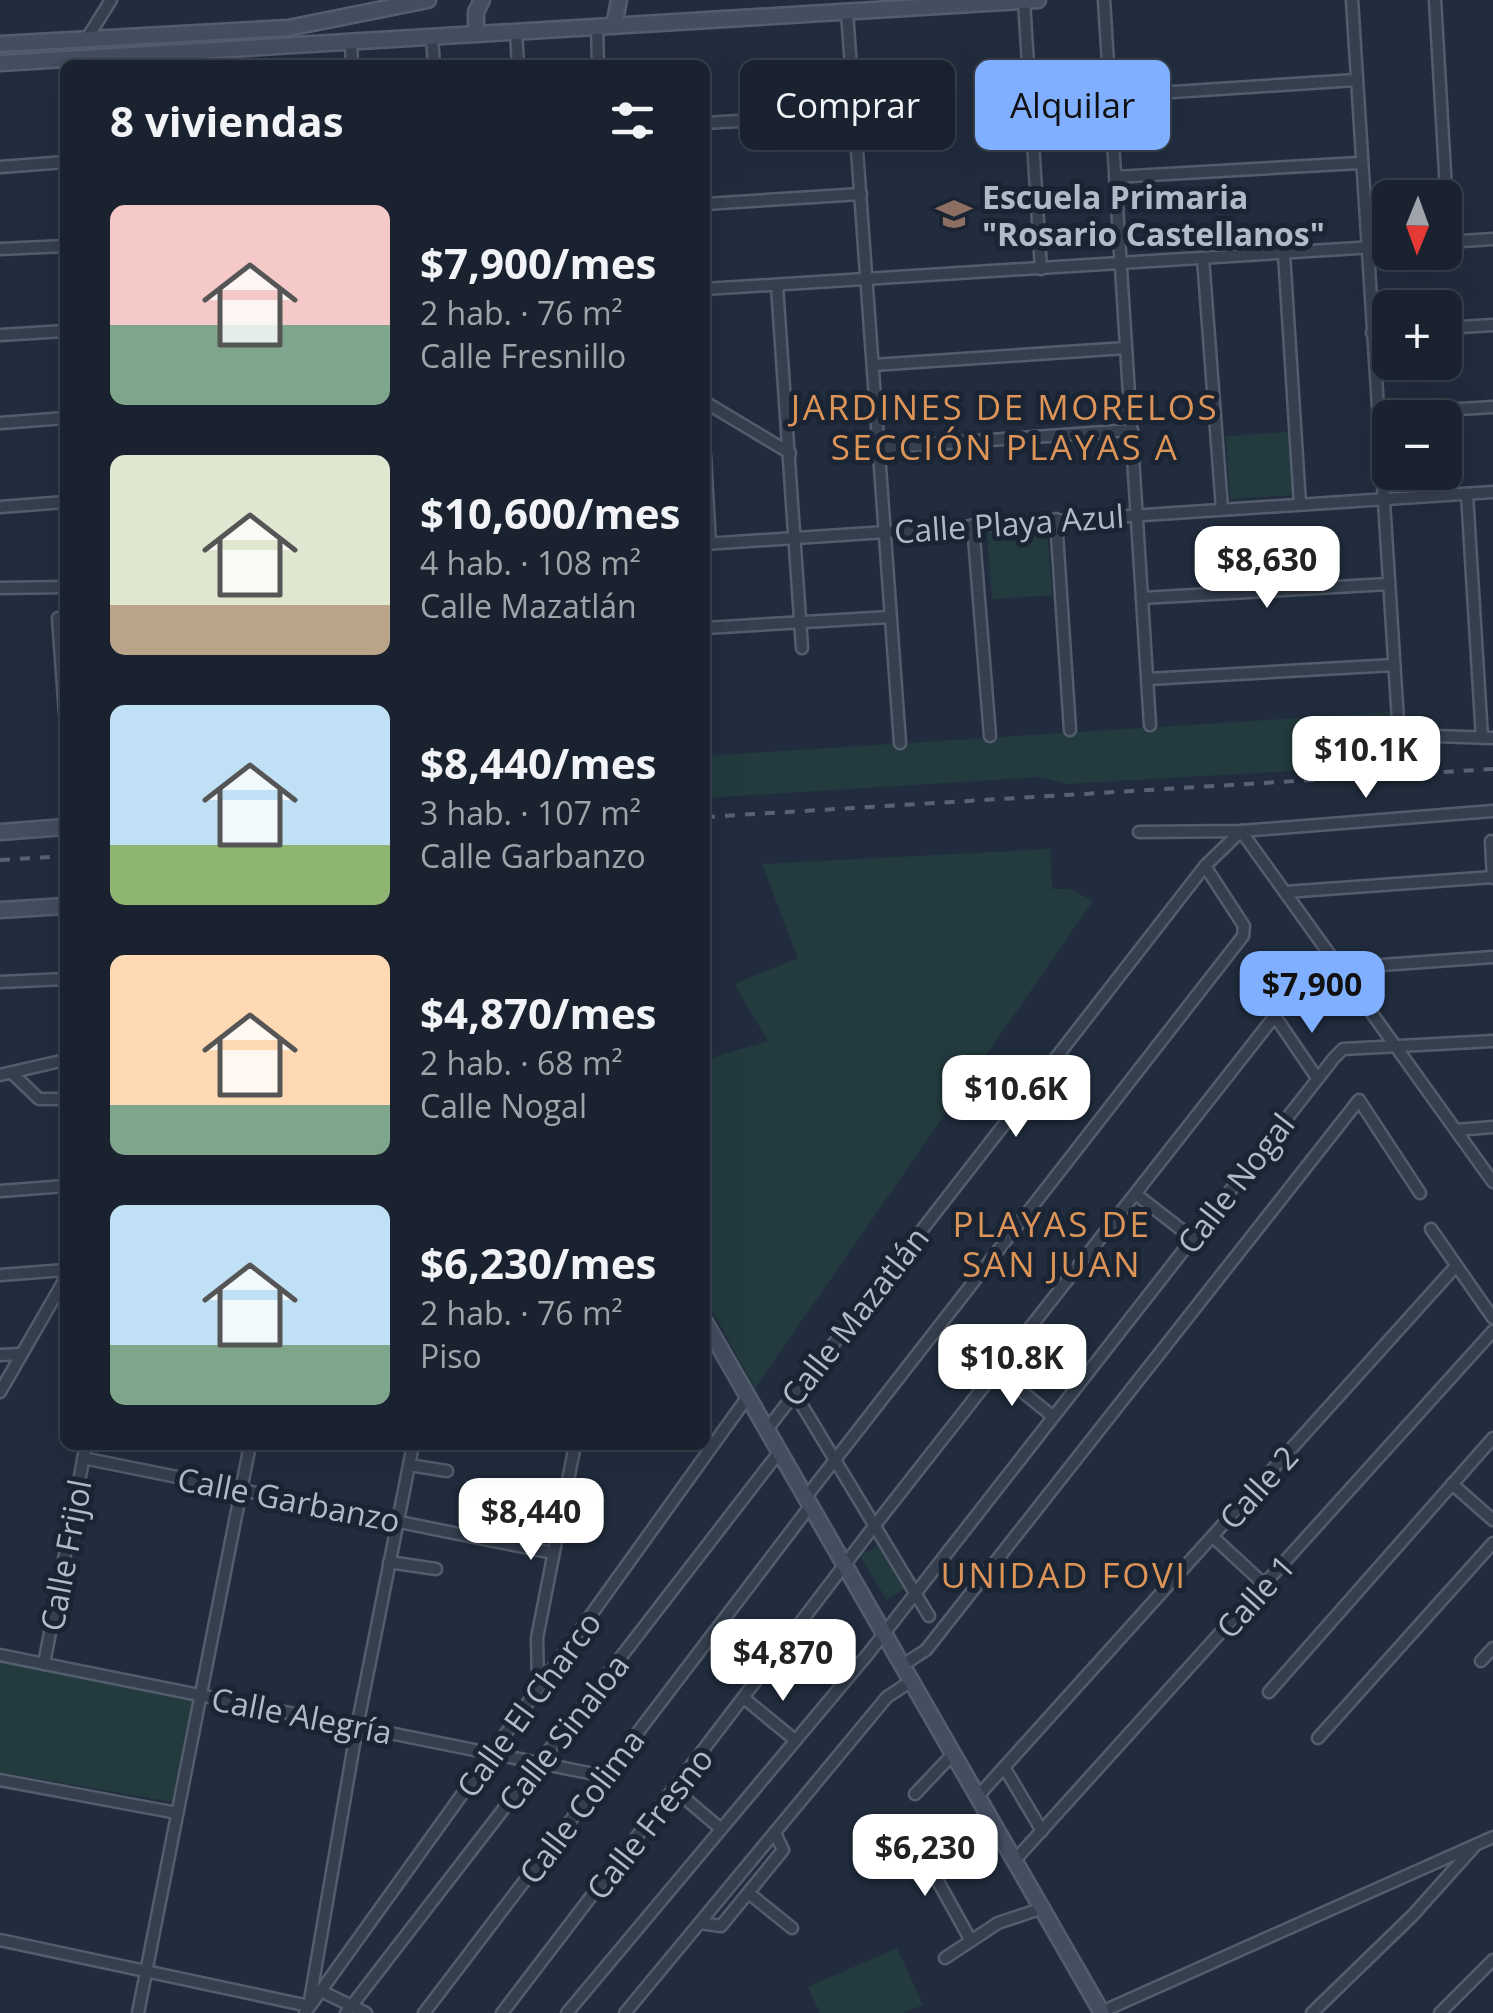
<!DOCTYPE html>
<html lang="es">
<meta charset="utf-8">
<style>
body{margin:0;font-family:"Open Sans",sans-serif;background:#222a36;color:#f1f3f6;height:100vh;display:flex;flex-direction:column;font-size:38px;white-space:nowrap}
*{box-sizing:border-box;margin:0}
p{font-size:32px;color:#9fa4aa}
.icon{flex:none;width:55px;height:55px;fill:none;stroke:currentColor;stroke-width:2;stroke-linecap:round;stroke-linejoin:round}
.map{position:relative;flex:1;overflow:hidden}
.sheet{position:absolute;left:60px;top:60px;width:650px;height:1390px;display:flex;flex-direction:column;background:#19222e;border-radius:15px;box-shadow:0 10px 40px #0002,0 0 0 2px #373f4a}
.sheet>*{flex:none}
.banner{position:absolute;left:740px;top:60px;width:602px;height:90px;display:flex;gap:20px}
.needle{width:65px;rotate:181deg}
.buttons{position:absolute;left:1372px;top:180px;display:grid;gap:20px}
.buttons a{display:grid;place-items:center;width:90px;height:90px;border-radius:15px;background:#19222e;box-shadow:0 10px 40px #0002,0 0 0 2px #373f4a;font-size:50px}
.price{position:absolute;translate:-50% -85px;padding:0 22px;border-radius:20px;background:#fff;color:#222;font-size:32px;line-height:65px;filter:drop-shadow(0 2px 5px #0008)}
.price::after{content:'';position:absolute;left:50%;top:60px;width:30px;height:22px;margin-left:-15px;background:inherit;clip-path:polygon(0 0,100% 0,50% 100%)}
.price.current{background:#80afff;color:#111}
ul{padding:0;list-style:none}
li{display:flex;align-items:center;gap:30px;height:250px;padding:0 50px}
li span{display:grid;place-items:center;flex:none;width:280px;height:200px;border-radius:15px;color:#555}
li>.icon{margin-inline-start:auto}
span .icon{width:120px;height:120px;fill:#fffc;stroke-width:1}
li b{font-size:42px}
h2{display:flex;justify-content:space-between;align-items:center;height:120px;padding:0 50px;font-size:42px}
.chip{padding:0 35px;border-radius:15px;background:#19222e;box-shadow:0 10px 40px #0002,0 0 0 2px #373f4a;font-size:35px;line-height:90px}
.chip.current{background:#80afff;color:#111}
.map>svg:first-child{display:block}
.green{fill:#233b3f}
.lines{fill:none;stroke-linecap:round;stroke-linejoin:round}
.street-casing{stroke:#535d6c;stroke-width:15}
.secondary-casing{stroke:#535d6c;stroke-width:19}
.street{stroke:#353f4e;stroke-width:10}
.secondary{stroke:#434e61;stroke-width:14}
.rail{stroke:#576375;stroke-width:4;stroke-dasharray:10 10;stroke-linecap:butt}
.labels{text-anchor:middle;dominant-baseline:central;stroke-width:10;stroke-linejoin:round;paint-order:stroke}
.poi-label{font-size:32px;font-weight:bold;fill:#b1bac9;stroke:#1a2432;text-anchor:start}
.street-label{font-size:32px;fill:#b1bac9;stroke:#1a2432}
.neighbourhood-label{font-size:35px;letter-spacing:2.5px;fill:#dc9458;stroke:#1a2432}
</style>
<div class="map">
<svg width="1493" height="2013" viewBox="0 0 1493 2013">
<rect width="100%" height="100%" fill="#212d3e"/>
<g class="green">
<path d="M 1290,432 L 1294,495 L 1230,499 L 1226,436 Z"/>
<path d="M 1047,528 L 1052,595 L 992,599 L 987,532 Z"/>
<path d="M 1391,712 L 1395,765 L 1066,784 L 1041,777 L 705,798 L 705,756 Z"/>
<path d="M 1050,849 L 1052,889 L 1070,889 L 1093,901 L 755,1388 L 705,1298 L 705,1060 L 768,1041 L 734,984 L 798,958 L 762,864 Z"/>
<path d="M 878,1546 L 904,1589 L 887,1600 L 860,1556 Z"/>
<path d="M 0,1661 L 192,1700 L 172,1802 L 0,1772 Z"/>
<path d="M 897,1948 L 923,2005 L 904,2013 L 820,2013 L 808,1987 Z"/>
</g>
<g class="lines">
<defs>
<g id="street">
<path d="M 1104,0 L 1150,725"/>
<path d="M 1352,0 L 1398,721 L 1408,735 L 1493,738"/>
<path d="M 1435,0 L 1449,241"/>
<path d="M 1024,1 L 1041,269"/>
<path d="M 847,12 L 900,743"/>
<path d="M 597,27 L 598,65"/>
<path d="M 516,32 L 518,65"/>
<path d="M 432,37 L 434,65"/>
<path d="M 86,40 L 111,0"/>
<path d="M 351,43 L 352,65"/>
<path d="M 1111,96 L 1356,80"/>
<path d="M 705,123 L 855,114"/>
<path d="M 0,167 L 65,162"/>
<path d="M 1115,177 L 1359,163"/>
<path d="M 705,204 L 861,194"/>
<path d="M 1446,242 L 1493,239"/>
<path d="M 0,249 L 65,246"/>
<path d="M 1284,254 L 1300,504"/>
<path d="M 1203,258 L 1222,509"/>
<path d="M 777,286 L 802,648"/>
<path d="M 705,289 L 1390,246"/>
<path d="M 1445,328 L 1493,325"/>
<path d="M 1372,333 L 1390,332"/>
<path d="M 0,335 L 65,331"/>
<path d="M 873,365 L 1126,348"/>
<path d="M 705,402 L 790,453"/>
<path d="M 1379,414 L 1493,407"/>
<path d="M 0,423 L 65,418"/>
<path d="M 878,448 L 1132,430"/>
<path d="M 705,455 L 710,544"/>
<path d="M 1467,494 L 1482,738"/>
<path d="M 0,507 L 65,502"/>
<path d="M 1056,519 L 1070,730"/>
<path d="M 973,525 L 990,736"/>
<path d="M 705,544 L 1493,492"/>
<path d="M 0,588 L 65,587"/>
<path d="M 1142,598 L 1389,584"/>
<path d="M 58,618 L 65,714"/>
<path d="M 705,628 L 890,617"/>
<path d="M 1148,679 L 1394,665"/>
<path d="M 1241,831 L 1493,1182"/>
<path d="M 1139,832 L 1241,831 L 1493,811"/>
<path d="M 1491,841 L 1493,878"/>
<path d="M 1285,892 L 1493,877"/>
<path d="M 1340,968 L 1493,957"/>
<path d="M 0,982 L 65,979"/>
<path d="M 1262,997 L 1317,1078"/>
<path d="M 13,1074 L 39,1099 L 65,1099"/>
<path d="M 0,1075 L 65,1060"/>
<path d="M 1456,1130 L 1493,1127"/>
<path d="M 0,1191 L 65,1186"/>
<path d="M 1137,1195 L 1192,1238"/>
<path d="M 1431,1229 L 1493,1318"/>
<path d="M 0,1275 L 65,1270"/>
<path d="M 0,1355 L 21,1354"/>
<path d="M 998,1372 L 1051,1415"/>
<path d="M 0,1392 L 65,1279"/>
<path d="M 794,1392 L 929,1616"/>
<path d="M 768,1428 L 1205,866 L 1241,831"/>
<path d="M 83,1458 L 553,1553"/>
<path d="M 409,1465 L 447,1471"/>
<path d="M 1452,1484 L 1493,1520"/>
<path d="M 806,1497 L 1243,936 L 1244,926 L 1205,866"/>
<path d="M 1213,1537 L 1265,1585"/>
<path d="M 389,1562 L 436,1569"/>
<path d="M 0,1655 L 604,1776"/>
<path d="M 1481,1661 L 1493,1648"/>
<path d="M 44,1664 L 86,1445"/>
<path d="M 903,1665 L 926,1650 L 1359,1100 L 1420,1193"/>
<path d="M 538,1685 L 537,1638 L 575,1445"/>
<path d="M 1269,1692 L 1493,1438"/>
<path d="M 745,1699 L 795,1740"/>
<path d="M 1318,1738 L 1493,1543"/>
<path d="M 1004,1767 L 1042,1831"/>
<path d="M 0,1780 L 177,1813"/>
<path d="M 675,1790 L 721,1829"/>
<path d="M 915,1794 L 954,1753"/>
<path d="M 979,1795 L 1456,1266"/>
<path d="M 915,1840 L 970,1939"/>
<path d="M 1015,1860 L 1493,1331"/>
<path d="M 751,1895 L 792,1928"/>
<path d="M 700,1923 L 721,1926 L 783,1850 L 775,1833"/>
<path d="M 0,1940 L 309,2006 L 357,1727 L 413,1445"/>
<path d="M 945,1958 L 998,1923 L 1043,1908"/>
<path d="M 323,1992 L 366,2013"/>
<path d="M 138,2013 L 250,1445"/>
<path d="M 305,2013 L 749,1395"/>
<path d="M 346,2013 L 780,1451"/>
<path d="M 424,2013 L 811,1505"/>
<path d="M 502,2013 L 875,1525 L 1274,1017"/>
<path d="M 567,2013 L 868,1654 L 1334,1058 L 1343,1049 L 1493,1041"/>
<path d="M 625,2013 L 887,1697 L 913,1680"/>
<path d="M 1099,2013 L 1493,1837"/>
<path d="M 1312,2013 L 1413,1915 L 1473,1848"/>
<path d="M 1440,2013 L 1493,1960"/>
</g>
<g id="secondary">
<path d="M 614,26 L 619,0"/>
<path d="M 476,34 L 476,12 L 482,0"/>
<path d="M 0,44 L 288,28 L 428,0"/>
<path d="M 0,63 L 1038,0"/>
<path d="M 0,832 L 65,827"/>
<path d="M 0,910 L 65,906"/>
<path d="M 705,1322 L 1102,2013"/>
</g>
</defs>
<use href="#street" class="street-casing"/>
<use href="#secondary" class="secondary-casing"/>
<use href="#street" class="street"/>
<use href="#secondary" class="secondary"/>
<g class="rail">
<path d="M 705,817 L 1493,769"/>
<path d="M 0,860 L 65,856"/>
</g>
</g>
<defs>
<symbol id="school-bare" viewBox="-9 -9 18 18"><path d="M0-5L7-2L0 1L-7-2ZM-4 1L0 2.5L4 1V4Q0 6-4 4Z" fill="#8d6e63" stroke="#1a2432" stroke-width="2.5" paint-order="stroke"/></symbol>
</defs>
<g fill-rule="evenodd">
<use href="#school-bare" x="929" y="189" width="50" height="50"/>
</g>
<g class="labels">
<g class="poi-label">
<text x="982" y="196">Escuela Primaria<tspan x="982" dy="37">"Rosario Castellanos"</tspan></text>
</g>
<g class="street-label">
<text transform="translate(1009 523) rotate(-4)">Calle Playa Azul</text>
<text transform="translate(1235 1183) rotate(-52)">Calle Nogal</text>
<text transform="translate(854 1316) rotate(-52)">Calle Mazatlán</text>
<text transform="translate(1258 1487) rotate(-48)">Calle 2</text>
<text transform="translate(289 1499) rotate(11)">Calle Garbanzo</text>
<text transform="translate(65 1555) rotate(-79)">Calle Frijol</text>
<text transform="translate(1255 1596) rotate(-48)">Calle 1</text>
<text transform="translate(528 1704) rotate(-54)">Calle El Charco</text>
<text transform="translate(302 1715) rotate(11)">Calle Alegría</text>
<text transform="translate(563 1732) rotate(-52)">Calle Sinaloa</text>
<text transform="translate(581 1806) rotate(-53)">Calle Colima</text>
<text transform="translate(649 1823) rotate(-52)">Calle Fresno</text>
</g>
<g class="neighbourhood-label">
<text x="1005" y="406">JARDINES DE MORELOS<tspan x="1005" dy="40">SECCIÓN PLAYAS A</tspan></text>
<text x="1052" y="1223">PLAYAS DE<tspan x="1052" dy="40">SAN JUAN</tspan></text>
<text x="1064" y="1574">UNIDAD FOVI</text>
</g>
</g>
</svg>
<div class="buttons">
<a><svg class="needle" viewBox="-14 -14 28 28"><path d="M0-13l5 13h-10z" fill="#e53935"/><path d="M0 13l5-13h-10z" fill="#9fa4aa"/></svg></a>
<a>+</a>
<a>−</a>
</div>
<b class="price" style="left:1267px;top:611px">$8,630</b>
<b class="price" style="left:1366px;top:801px">$10.1K</b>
<b class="price current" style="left:1312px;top:1036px">$7,900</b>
<b class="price" style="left:1016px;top:1140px">$10.6K</b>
<b class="price" style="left:1012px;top:1409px">$10.8K</b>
<b class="price" style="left:531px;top:1563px">$8,440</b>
<b class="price" style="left:783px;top:1704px">$4,870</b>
<b class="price" style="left:925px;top:1899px">$6,230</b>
<div class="banner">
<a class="chip">Comprar</a>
<a class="chip current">Alquilar</a>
</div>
<section class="sheet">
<h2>8 viviendas<svg class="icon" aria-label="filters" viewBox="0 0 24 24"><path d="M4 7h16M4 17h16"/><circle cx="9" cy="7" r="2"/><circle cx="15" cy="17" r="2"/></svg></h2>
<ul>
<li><span style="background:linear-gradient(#f6c9c9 60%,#7fa58c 0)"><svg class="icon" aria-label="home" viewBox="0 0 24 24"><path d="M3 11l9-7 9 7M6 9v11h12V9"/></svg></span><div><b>$7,900/mes</b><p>2 hab. · 76 m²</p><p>Calle Fresnillo</p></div></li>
<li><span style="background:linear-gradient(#dfe7d0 75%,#b9a48a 0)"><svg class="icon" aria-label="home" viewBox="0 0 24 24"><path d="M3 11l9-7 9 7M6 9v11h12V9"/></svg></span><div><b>$10,600/mes</b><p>4 hab. · 108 m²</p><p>Calle Mazatlán</p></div></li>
<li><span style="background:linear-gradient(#bfe0f5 70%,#8fb573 0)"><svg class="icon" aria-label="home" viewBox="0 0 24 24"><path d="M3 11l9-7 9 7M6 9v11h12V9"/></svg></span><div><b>$8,440/mes</b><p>3 hab. · 107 m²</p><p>Calle Garbanzo</p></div></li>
<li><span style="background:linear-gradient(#ffd9b3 75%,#7fa58c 0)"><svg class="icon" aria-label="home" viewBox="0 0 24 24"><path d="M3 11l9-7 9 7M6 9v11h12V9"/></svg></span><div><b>$4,870/mes</b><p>2 hab. · 68 m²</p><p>Calle Nogal</p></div></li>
<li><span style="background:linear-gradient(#bfe0f5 70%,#7fa58c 0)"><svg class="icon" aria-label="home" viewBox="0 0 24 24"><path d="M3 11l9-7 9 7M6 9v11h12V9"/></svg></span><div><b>$6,230/mes</b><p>2 hab. · 76 m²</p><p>Piso</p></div></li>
</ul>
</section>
</div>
